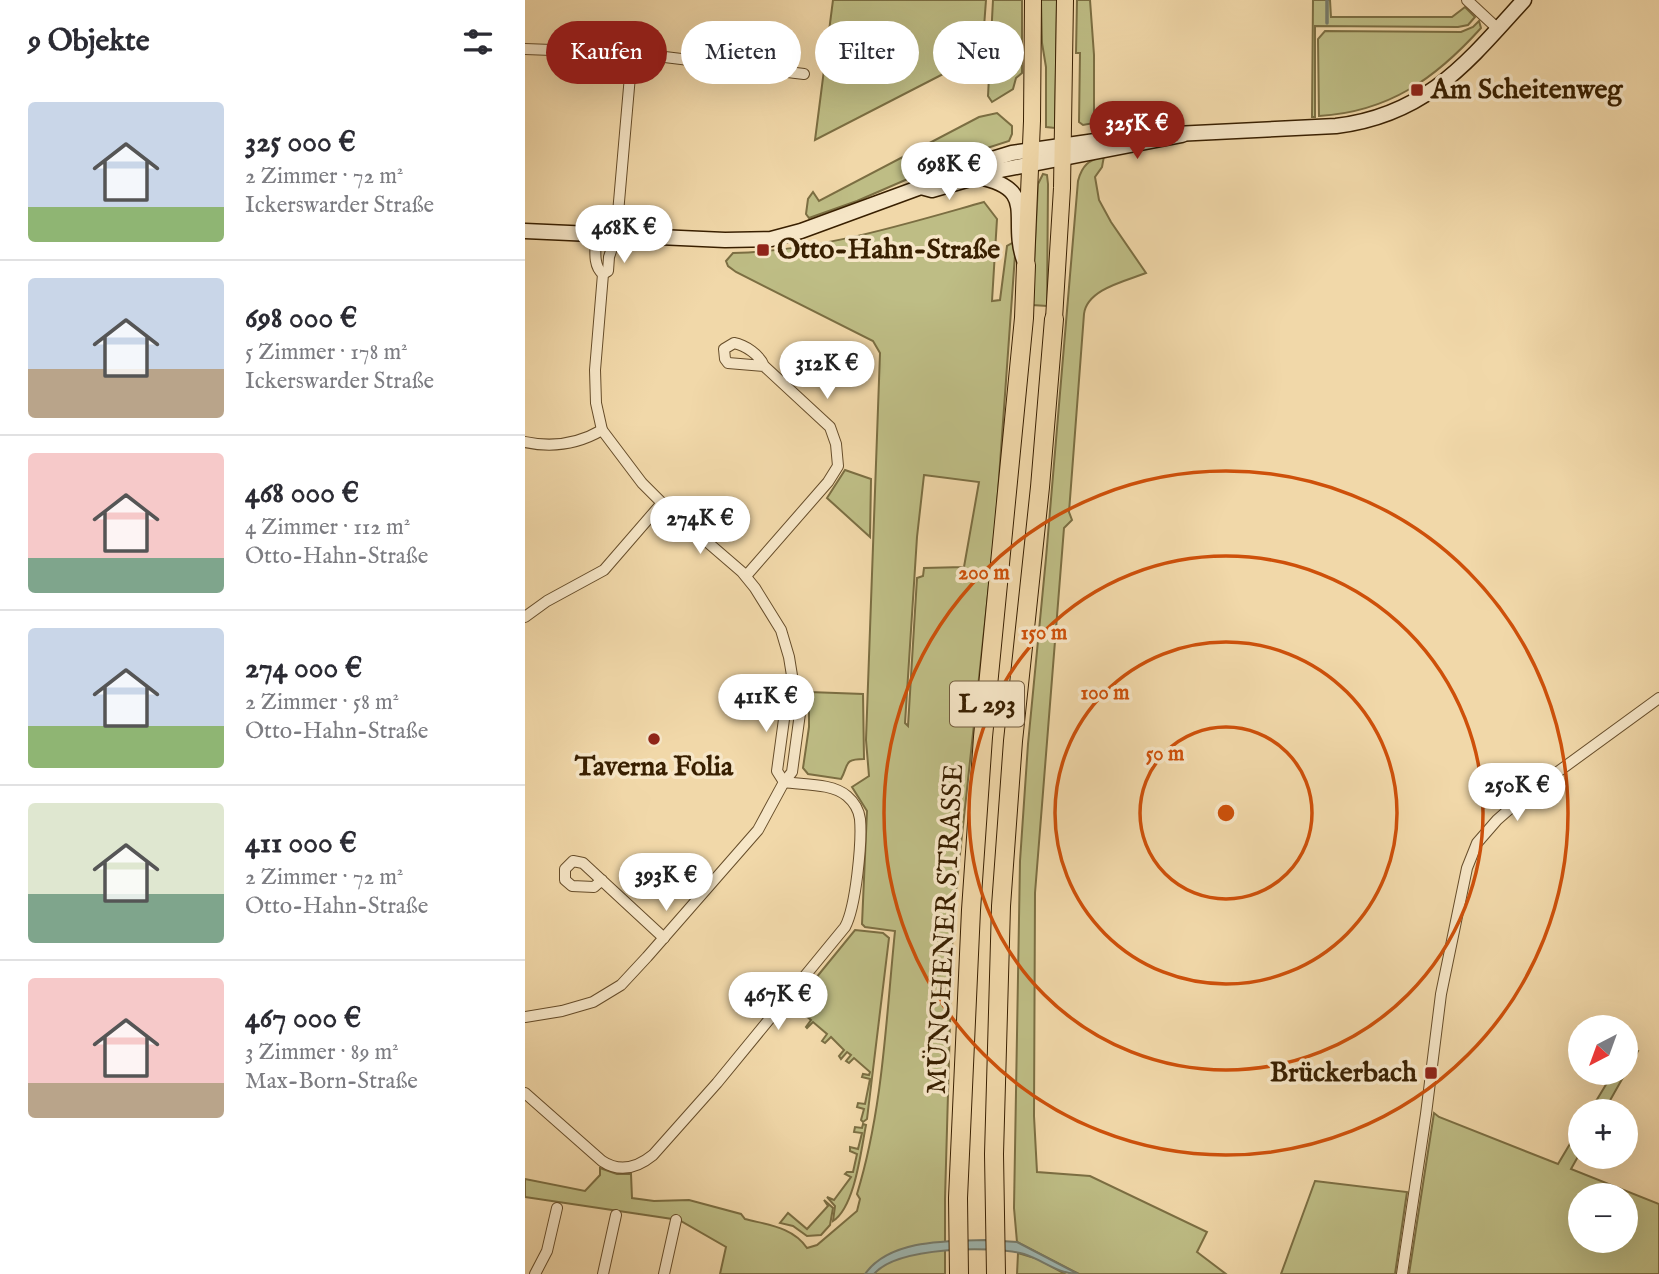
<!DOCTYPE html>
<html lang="de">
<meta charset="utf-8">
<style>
body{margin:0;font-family:"IM FELL English",serif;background:#f7f7f7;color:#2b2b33;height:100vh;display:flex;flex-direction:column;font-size:26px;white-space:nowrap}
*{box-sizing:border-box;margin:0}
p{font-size:23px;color:#7c7c81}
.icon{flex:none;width:38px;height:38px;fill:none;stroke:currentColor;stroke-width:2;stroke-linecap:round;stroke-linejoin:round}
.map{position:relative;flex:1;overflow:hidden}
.details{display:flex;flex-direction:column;background:#fff;width:525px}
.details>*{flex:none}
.banner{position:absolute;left:21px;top:21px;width:665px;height:63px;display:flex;gap:14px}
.needle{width:46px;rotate:221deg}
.tools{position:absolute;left:1043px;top:1015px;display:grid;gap:14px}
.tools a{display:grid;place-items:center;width:70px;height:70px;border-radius:50%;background:#fff;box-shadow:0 7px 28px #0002;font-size:35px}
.price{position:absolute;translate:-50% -60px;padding:0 16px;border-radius:24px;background:#fff;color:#222;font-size:23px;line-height:46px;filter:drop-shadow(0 2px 4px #0008)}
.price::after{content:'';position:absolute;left:50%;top:42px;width:21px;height:16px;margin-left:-10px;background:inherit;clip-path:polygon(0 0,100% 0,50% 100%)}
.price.selected{background:#8f2418;color:#fff}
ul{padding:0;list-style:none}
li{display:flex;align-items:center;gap:21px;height:175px;padding:0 28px}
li+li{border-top:2px solid #e1e1e2}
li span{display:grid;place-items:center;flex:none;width:196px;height:140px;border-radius:7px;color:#555}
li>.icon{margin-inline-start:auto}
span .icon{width:84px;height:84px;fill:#fffc;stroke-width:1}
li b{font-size:30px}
h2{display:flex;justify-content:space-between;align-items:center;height:84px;padding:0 28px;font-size:30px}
.tag{padding:0 24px;border-radius:32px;background:#fff;box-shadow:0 7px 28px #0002;font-size:24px;line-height:63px}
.tag.selected{background:#8f2418;color:#fff}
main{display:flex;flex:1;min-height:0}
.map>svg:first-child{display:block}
.green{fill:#bebd85;stroke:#7b6e42;stroke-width:2;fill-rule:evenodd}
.water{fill:#9fb8b3;stroke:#767b6b;stroke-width:2}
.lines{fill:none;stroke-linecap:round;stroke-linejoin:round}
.stream{stroke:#767b6b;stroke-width:3.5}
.street-casing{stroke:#664d2a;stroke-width:12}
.secondary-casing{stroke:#381f00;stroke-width:17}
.primary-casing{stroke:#381f00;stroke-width:18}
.highway-casing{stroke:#381f00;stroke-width:20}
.street{stroke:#f6e6c7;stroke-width:10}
.secondary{stroke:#f6e6c7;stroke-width:14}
.primary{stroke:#f1d8a9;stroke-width:16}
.highway{stroke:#f1d8a9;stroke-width:18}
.ring{fill:none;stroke:#ce500a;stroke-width:3.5}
.poi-dot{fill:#8f2418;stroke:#f6e6c7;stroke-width:2.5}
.labels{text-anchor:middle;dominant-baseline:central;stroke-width:7;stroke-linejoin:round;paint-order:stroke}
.shield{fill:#f6e6c7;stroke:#715b3c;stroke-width:2}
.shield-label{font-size:26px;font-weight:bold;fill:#381f00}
.poi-label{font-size:28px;font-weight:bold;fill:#381f00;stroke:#f6e6c7;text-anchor:start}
.street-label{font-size:28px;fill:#381f00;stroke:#f6e6c7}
.centre{fill:#ce500a;stroke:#f6e6c7;stroke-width:3.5}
.ring-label{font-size:21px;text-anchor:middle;font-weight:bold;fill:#ce500a;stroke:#f6e6c7;stroke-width:7;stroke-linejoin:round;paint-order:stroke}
</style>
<main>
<section class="details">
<h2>9 Objekte<svg class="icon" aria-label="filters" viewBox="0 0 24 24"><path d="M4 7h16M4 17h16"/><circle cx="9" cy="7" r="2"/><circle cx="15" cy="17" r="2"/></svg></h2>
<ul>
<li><span style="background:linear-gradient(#c9d6e8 75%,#8fb573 0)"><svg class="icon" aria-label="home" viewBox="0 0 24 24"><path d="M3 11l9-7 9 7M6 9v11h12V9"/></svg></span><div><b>325 000 €</b><p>2 Zimmer · 72 m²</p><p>Ickerswarder Straße</p></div></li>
<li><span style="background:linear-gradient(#c9d6e8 65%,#b9a48a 0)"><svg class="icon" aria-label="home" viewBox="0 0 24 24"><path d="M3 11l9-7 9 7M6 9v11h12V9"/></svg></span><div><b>698 000 €</b><p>5 Zimmer · 178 m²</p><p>Ickerswarder Straße</p></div></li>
<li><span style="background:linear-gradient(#f6c9c9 75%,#7fa58c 0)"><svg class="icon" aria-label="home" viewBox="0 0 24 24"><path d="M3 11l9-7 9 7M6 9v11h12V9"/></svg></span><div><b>468 000 €</b><p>4 Zimmer · 112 m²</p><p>Otto-Hahn-Straße</p></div></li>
<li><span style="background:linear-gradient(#c9d6e8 70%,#8fb573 0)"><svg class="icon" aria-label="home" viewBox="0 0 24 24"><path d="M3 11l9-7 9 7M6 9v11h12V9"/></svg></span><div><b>274 000 €</b><p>2 Zimmer · 58 m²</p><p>Otto-Hahn-Straße</p></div></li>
<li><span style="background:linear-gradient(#dfe7d0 65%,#7fa58c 0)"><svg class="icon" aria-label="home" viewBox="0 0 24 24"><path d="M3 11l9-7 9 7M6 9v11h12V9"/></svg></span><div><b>411 000 €</b><p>2 Zimmer · 72 m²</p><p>Otto-Hahn-Straße</p></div></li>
<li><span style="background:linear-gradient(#f6c9c9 75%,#b9a48a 0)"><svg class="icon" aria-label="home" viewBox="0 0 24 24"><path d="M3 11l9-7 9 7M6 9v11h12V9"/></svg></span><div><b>467 000 €</b><p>3 Zimmer · 89 m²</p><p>Max-Born-Straße</p></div></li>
</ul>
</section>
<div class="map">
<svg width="1134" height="1274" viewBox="0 0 1134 1274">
<rect width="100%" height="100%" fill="#f1d8a9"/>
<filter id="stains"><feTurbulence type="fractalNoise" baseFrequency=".00286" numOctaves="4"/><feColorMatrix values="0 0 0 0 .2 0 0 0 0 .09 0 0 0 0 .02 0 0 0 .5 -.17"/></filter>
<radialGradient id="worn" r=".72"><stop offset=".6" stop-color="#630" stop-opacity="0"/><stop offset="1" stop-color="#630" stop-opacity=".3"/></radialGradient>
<g class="green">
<path d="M 308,0 L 461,0 L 457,54 L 290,140 Z"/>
<path d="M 468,0 L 497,0 L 497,73 L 491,78 L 488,89 L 467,102 L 463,96 Z"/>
<path d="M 516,0 L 532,0 L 530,128 L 521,127 L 521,67 L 517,43 Z"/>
<path d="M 552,0 L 565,0 L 569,55 L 569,123 L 558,125 L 554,122 L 555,53 L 551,53 Z"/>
<path d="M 788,0 L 805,0 L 806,17 L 927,17 L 940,7 L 950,17 L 943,25 L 933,27 L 790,26 L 790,117 L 787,117 Z"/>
<path d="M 954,21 L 956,28 C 911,78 864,112 794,116 L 793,39 L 800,31 L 936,32 L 948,27 Z"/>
<path d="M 472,113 L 487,126 L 487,134 L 484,141 L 431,158 L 332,201 L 284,218 L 281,214 L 283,199 L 288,192 L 294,201 L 454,117 Z"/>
<path d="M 579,156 L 577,167 L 570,177 L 574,200 L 586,222 L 621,273 C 601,281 562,289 559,314 L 544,512 L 547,520 L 539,528 L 510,893 L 509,1116 L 512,1172 L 565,1176 L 682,1232 L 672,1252 L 701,1274 L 554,1274 L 492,1242 L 489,1208 L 495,861 L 503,744 L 521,558 L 553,181 C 557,165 564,160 579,156 Z"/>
<path d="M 518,174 L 522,175 L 523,184 L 522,306 L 507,305 L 513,184 Z"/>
<path d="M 459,202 L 472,219 L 467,301 L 475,300 L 482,246 L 491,241 L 471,520 L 428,919 L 420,1199 L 420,1274 L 195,1274 L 201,1247 L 154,1220 L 0,1197 L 0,1179 L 60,1191 L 75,1175 L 75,1168 L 92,1174 L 106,1174 L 107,1198 L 129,1201 L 164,1200 L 216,1214 L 220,1219 C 243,1225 268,1227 282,1248 L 292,1245 L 332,1211 L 335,1199 L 332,1194 C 358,1109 361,1019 370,931 L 340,927 L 337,924 L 342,811 L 327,787 L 344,776 L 341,740 L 355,353 L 348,341 L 211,272 L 203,266 L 201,261 L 208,253 C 294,251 377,225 459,202 ZM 399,475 L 454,482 L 439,567 L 399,568 L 398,576 L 392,578 L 383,726 L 380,723 L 392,537 Z"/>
<path d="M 320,470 L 346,479 L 345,537 L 302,498 Z"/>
<path d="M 284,692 L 338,694 L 339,759 C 318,759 324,765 316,779 L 283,774 L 278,768 L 284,727 Z"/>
<path d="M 330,930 L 358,933 L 364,938 L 342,1119 L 338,1122 L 336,1120 L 339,1109 L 332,1107 L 333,1103 L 340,1104 L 345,1079 L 337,1077 L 338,1074 L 344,1075 L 345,1072 L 329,1058 L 324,1063 L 321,1061 L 326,1055 L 322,1052 L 316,1059 L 314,1056 L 319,1050 L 306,1037 L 300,1043 L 297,1041 L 302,1034 L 288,1022 L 282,1028 L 281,1027 L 286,1020 L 270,1007 L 265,1013 L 264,1011 Z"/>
<path d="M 1103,1047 L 1113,1051 L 1079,1111 L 1065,1111 L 1088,1073 L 1101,1073 L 1101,1052 Z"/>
<path d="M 909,1113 L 914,1117 L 1033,1164 L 1055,1127 L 1055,1153 L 1046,1169 L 1134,1204 L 1134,1274 L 884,1274 ZM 1055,1195 L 1101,1195 L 1101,1241 L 1055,1241 Z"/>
<path d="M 338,1124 L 341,1125 C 336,1150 330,1207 308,1221 L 310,1206 L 302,1197 L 309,1200 L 326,1177 L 320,1174 L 322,1172 L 328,1172 L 332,1154 L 325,1151 L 325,1147 L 333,1149 L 337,1133 L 329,1132 L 330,1127 L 337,1128 Z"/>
<path d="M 790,1181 L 882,1192 L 870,1274 L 756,1274 Z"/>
<path d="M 299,1200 L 308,1208 L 305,1225 L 296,1235 L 282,1236 L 268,1226 L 255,1223 L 263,1213 L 282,1229 L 303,1206 Z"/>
<path d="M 493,1253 L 513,1259 L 540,1274 L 492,1274 Z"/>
</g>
<path class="water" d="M 461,1240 L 492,1242 L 553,1274 C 533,1274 518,1260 499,1254 C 466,1245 372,1247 349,1274 L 340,1274 C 365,1239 423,1241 461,1240 Z"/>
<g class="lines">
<path class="stream" d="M 802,23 L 802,0"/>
<defs>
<g id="street">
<path d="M 942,0 L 973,29"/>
<path d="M 0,49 L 107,53 L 91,236 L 84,257 L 83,271 L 78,274 L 70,370 L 71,403 L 77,430 L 117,483 L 137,503 L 217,572 L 230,588 L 256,630 L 264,657 L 269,688 L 276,706 L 267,772 L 259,782 L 233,830 L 122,957 L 96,985 L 68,1002 L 37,1011 L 0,1017"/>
<path d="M 107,53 L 279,74"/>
<path d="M 71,234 C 71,248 67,265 78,274"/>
<path d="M 0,442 C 28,448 53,444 77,430"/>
<path d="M 221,576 L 303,482 L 313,466 L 311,444 L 305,427 L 239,366 C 235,355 220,345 209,343 L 199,349 L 200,359 L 203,363 L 239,366"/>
<path d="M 0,617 L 22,601 L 79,570 L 137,503"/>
<path d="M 259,782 L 252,771 L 262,697 L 269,688"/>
<path d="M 77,880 L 69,887 L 47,886 L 40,880 L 40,869 L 48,861 L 58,863 L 139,938"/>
<path d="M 0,1093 L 77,1161 C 95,1173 112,1168 128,1155 L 192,1083 L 320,927 C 331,907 337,842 335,819 C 334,811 329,802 322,796 C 307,783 278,785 259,782"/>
<path d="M 10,1274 L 22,1251 L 32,1208"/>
<path d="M 78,1274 L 91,1215"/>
<path d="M 139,1274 L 151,1220"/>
<path d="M 877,1274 L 901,1114 L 916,994 L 942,868 L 952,843 L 972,820 L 997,798 L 1134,698"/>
</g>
<g id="secondary">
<path d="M 650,134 L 811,126 C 901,115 942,63 999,0"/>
<path d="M 453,177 C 514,189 484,218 499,260"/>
<path d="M 396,187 L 402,179 L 487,153 L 612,135"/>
<path d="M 0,231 L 200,240 L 246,239 L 276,231 L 396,187 L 407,190 L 476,170 L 657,135"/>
</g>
<g id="primary">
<path d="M 501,265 L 507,121 L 508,0"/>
<path d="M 529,319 L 537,188 L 540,0"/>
</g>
<g id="highway">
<path d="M 434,1274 L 433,1198 L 446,910 L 458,737 L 499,318 L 501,265"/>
<path d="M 471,1274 L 469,1154 L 476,906 L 488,741 L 515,487 L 529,319"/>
</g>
</defs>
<use href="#street" class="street-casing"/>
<use href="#secondary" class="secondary-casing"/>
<use href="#primary" class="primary-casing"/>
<use href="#highway" class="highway-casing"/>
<use href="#street" class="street"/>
<use href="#secondary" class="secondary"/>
<use href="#primary" class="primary"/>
<use href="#highway" class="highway"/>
</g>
<g class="ring">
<circle cx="701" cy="813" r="86"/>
<circle cx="701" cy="813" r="171"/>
<circle cx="701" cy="813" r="257"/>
<circle cx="701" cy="813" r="342"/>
</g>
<g class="poi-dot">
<rect x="885" y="83" width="14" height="14" rx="3.5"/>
<rect x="231" y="243" width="14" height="14" rx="3.5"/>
<circle cx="129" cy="739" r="7"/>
<rect x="899" y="1066" width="14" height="14" rx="3.5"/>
</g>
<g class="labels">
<rect class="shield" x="425" y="681.5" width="74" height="45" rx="5"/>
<g class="shield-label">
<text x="462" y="704">L 293</text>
</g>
<g class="poi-label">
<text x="906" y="90">Am Scheitenweg</text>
<text x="252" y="250">Otto-Hahn-Straße</text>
<text x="129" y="767" text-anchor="middle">Taverna Folia</text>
<text x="892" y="1073" text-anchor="end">Brückerbach</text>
</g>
<g class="street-label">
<text transform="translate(421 929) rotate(-87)">MÜNCHENER STRASSE</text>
</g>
</g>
<circle cx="701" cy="813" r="10" class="centre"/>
<g class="ring-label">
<text x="459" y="579">200 m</text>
<text x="519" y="639">150 m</text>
<text x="580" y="699">100 m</text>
<text x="640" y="760">50 m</text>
</g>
<rect width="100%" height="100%" filter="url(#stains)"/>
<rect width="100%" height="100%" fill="url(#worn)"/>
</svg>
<div class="tools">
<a><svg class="needle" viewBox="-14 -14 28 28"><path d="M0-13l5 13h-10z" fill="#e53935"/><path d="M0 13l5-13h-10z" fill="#7c7c81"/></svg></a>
<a>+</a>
<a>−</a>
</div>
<b class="price selected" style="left:612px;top:161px">325K €</b>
<b class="price" style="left:424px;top:202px">698K €</b>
<b class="price" style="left:99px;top:265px">468K €</b>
<b class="price" style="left:302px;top:401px">312K €</b>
<b class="price" style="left:175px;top:556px">274K €</b>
<b class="price" style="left:241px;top:734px">411K €</b>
<b class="price" style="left:992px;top:823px">250K €</b>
<b class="price" style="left:141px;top:913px">393K €</b>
<b class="price" style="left:253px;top:1032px">467K €</b>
<div class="banner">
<a class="tag selected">Kaufen</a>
<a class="tag">Mieten</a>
<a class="tag">Filter</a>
<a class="tag">Neu</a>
</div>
</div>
</main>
